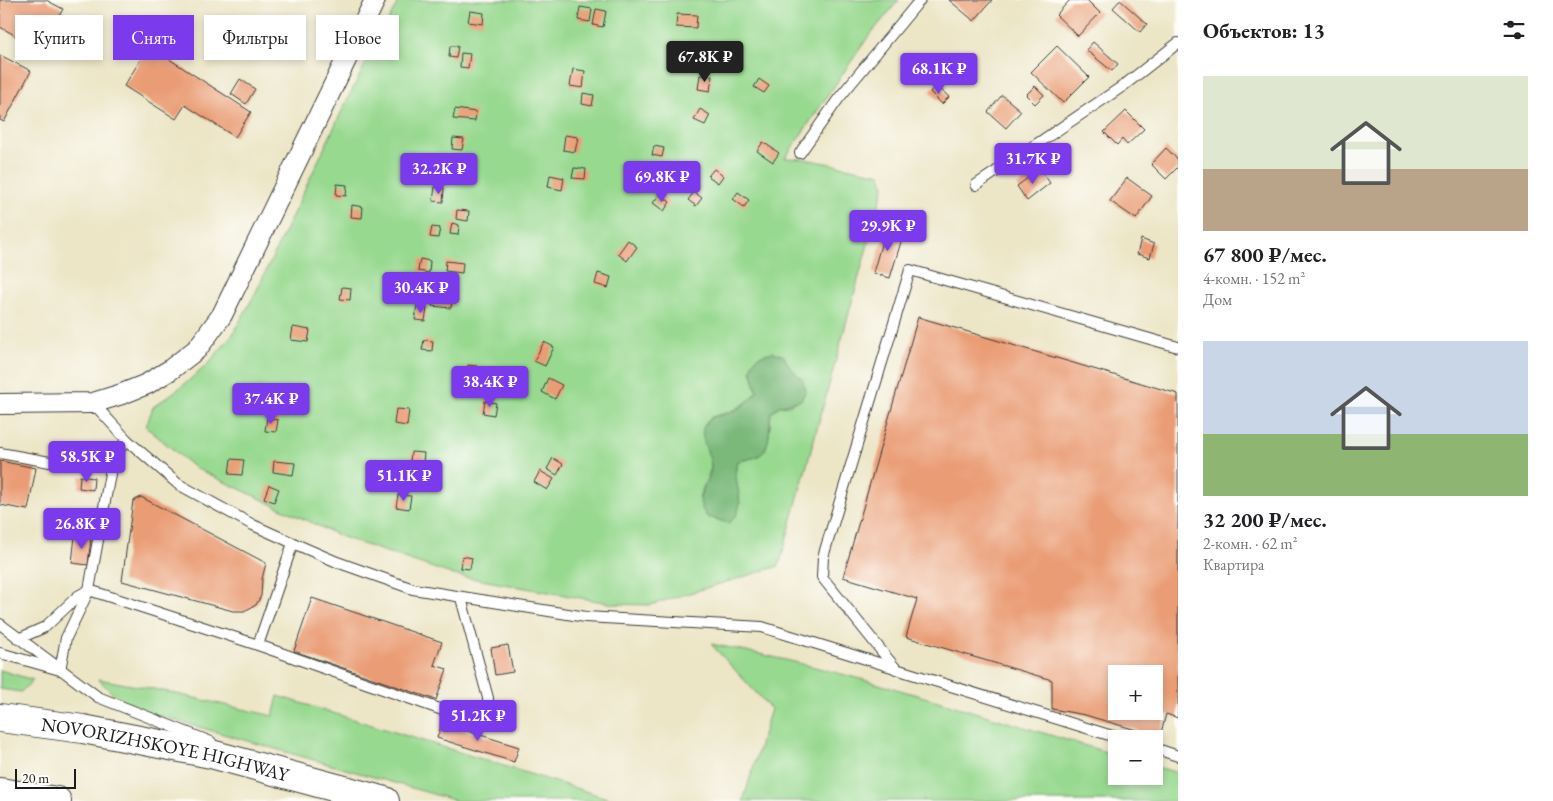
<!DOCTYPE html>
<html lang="ru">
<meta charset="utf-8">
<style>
body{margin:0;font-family:"EB Garamond",serif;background:#f2f2f2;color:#202124;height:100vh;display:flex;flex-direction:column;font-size:19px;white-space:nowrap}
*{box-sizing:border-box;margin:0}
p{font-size:16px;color:#757577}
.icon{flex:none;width:28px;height:28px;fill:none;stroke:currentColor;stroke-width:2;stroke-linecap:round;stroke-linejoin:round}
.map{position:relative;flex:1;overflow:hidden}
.side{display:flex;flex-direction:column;background:#fff;width:375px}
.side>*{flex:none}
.guide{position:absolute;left:15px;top:15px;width:475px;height:45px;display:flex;gap:10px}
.tools{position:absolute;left:1108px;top:665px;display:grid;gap:10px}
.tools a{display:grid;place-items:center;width:55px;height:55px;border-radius:0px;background:#fff;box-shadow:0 2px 8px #0003;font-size:25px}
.scale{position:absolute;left:15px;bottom:12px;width:61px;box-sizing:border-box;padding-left:5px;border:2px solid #1c1c1c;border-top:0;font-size:14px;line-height:18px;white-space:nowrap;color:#1c1c1c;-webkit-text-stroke:4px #fdfcf7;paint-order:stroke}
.price{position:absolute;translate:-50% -42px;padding:0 11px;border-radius:5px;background:#7c3aed;color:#fff;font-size:16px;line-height:32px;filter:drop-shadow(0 1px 2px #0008)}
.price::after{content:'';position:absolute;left:50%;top:30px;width:15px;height:11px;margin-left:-8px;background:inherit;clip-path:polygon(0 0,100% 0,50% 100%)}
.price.selected{background:#222;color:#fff}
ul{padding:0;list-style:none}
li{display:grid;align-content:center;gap:10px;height:265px;padding:0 25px}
li span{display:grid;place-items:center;height:155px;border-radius:0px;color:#555}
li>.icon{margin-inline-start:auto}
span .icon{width:90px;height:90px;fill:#fffc;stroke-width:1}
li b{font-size:21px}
h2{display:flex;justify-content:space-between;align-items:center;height:60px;padding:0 25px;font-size:21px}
.pill{padding:0 18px;border-radius:0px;background:#fff;box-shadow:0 2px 8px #0003;font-size:18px;line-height:45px}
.pill.selected{background:#7c3aed;color:#fff}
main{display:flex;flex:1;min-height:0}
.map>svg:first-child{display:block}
.green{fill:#98d990;stroke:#5a7a56;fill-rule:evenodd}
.forest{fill:#7ab97a;stroke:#4b6a4b}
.building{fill:#ea9c74;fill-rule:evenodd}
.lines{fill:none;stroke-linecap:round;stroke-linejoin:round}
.service-casing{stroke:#3b3a36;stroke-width:12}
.minor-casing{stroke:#3b3a36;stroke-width:22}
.motorway-casing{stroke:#3b3a36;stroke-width:30}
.service{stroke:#fff;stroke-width:10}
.minor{stroke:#fff;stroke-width:20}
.motorway{stroke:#fff;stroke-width:28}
.labels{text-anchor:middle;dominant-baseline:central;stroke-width:4;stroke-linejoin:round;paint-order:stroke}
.street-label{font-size:19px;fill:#1c1c1c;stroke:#fdfcf7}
</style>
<main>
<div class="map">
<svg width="1178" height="801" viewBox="0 0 1178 801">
<rect width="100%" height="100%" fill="#fdfcf7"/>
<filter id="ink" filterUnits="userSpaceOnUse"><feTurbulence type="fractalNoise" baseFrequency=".02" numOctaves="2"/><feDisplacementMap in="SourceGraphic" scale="10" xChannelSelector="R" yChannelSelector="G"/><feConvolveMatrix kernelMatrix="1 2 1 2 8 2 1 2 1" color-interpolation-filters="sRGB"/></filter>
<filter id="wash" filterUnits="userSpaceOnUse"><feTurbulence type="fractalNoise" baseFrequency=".0096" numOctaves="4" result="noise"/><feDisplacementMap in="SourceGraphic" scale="20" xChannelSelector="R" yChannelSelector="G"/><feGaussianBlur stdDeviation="1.12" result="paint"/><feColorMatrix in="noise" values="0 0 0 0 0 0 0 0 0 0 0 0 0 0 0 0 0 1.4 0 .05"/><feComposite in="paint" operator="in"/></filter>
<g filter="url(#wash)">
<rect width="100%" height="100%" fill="#ece5c6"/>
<g class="green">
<path d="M 399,0 L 899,0 L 868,37 L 785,158 L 805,159 L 881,174 L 884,186 L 779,566 L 650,605 L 614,604 L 454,575 L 342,537 L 195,468 L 146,427 L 153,407 L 181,387 L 207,365 L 233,334 L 257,290 L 349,96 ZM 788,367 L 804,380 L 790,405 L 779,406 L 771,413 C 769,425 771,448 760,455 C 754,459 744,459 737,462 L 735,472 L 740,504 L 699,498 L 711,468 L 711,417 C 729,413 746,407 757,391 L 751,370 Z"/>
<path d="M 711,644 C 848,670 982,715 1116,755 L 1116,776 L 1154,776 L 1154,766 L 1178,773 L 1178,801 L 743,801 L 771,709 Z"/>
<path d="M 0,670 L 33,680 L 21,692 L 0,689 Z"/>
<path d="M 98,679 L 159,690 L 273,716 L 278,696 L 617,801 L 457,801 L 150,713 L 118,699 Z"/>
</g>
<path class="forest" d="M 774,352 L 784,356 C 789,371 802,374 806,390 L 801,400 L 779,406 L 771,413 C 769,425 771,448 760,455 C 754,459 744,459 737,462 C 731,486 751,504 729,523 L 707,517 C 690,493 710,489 711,467 C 711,453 696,435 706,423 C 713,414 721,416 730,413 C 740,409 751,400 757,391 C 751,369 745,356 774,352 Z"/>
<g id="blocks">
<g class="building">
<path d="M 0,0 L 46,0 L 63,9 L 40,49 L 0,27 Z"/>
<path d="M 949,0 L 992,0 L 974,21 Z"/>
<path d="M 1070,0 L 1087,0 L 1100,13 L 1078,36 L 1056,15 Z"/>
<path d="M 1120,0 L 1147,24 L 1140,32 L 1113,8 Z"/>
<path d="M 580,7 L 592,9 L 590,22 L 578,20 Z"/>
<path d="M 596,9 L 606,11 L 603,27 L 593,25 Z"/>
<path d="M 470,11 L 484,13 L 483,24 L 468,22 Z"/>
<path d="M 677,14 L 697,15 L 696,28 L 676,27 Z"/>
<path d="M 1093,42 L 1118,64 L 1112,71 L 1086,50 Z"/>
<path d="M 149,46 L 251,112 L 235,137 L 185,105 L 176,119 L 124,86 Z"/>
<path d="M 450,46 L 458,46 L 456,58 L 449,57 Z"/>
<path d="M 1057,46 L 1089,77 L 1063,103 L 1031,72 Z"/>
<path d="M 714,52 L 731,54 L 729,65 L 713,63 Z"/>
<path d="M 461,53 L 470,54 L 468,68 L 460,67 Z"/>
<path d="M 0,55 L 31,71 L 4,122 L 0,120 Z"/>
<path d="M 573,69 L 585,71 L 583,88 L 570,86 Z"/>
<path d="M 700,75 L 712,76 L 710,91 L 698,89 Z"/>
<path d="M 240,79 L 255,89 L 246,104 L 231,94 Z"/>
<path d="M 759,79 L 769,86 L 764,93 L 754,87 Z"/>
<path d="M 936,85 L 949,97 L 942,104 L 930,92 Z"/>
<path d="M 1035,86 L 1044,95 L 1035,104 L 1026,95 Z"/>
<path d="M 583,93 L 594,95 L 592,106 L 582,104 Z"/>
<path d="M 1002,95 L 1021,111 L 1006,128 L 988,112 Z"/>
<path d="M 455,109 L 476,112 L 475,121 L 453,119 Z"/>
<path d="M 700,109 L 710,115 L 705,125 L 694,120 Z"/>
<path d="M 1126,111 L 1144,129 L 1127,145 L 1122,139 L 1117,145 L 1104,132 Z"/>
<path d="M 565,135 L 578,137 L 575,152 L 563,150 Z"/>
<path d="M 453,138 L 464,139 L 462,150 L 452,149 Z"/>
<path d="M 763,142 L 779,153 L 773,162 L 757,151 Z"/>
<path d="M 654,146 L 664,148 L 662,157 L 652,155 Z"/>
<path d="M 1166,148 L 1178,160 L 1178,167 L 1166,179 L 1151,164 Z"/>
<path d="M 454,154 L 464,155 L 463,167 L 452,166 Z"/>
<path d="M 574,168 L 586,169 L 585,179 L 572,178 Z"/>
<path d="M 714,169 L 723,176 L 718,183 L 708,176 Z"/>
<path d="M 1040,169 L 1050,183 L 1027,201 L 1017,186 Z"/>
<path d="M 550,175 L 564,178 L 562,190 L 548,187 Z"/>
<path d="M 1127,178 L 1152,196 L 1136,219 L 1110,201 Z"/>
<path d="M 337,184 L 347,185 L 346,196 L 336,195 Z"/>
<path d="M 435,187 L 444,188 L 443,202 L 433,201 Z"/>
<path d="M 694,192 L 702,198 L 696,206 L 688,200 Z"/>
<path d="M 738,192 L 749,200 L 744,207 L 733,199 Z"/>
<path d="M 660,194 L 670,202 L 664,211 L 653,203 Z"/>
<path d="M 352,205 L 363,207 L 362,218 L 351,217 Z"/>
<path d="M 457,210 L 469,211 L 468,221 L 456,219 Z"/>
<path d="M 452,223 L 459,225 L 458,235 L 450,234 Z"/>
<path d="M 432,227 L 440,228 L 438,238 L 430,237 Z"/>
<path d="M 886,227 L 904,232 L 890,278 L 873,273 Z"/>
<path d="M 1141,239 L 1154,244 L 1150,258 L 1137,254 Z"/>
<path d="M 628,240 L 637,247 L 627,261 L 618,254 Z"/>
<path d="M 420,259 L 430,261 L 429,273 L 418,271 Z"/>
<path d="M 446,261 L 463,263 L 462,273 L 445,271 Z"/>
<path d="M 598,273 L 611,277 L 608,288 L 595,284 Z"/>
<path d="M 342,287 L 351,288 L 350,300 L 340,299 Z"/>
<path d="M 433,298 L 452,300 L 451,308 L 432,306 Z"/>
<path d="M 417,306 L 427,308 L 425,321 L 415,320 Z"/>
<path d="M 918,317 L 1178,394 L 1178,718 L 1166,714 L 1160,737 L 1085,715 L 1052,709 L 1052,680 L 906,637 L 917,599 L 843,577 ZM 1116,674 L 1154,674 L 1154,711 L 1116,711 Z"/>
<path d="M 293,327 L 310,330 L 308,342 L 291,340 Z"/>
<path d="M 424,340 L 433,341 L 432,351 L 422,350 Z"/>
<path d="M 544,342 L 554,347 L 545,366 L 534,361 Z"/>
<path d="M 468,365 L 477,366 L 476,376 L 467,375 Z"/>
<path d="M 548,378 L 562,385 L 555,399 L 542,392 Z"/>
<path d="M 462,380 L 471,381 L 470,392 L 461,391 Z"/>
<path d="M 270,391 L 281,392 L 280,401 L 269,399 Z"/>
<path d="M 485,401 L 496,403 L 494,415 L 483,413 Z"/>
<path d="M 396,409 L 409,410 L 407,426 L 394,424 Z"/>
<path d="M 267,418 L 278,420 L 276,432 L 265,431 Z"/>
<path d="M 411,452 L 424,453 L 423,463 L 410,461 Z"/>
<path d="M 553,458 L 563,464 L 557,475 L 547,469 Z"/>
<path d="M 231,459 L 244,460 L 242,475 L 229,474 Z"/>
<path d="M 0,461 L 36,468 L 28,510 L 0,505 Z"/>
<path d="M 274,461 L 295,463 L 293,475 L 273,472 Z"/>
<path d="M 540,471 L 554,479 L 547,490 L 534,482 Z"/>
<path d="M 370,473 L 388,475 L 386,487 L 368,485 Z"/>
<path d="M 80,476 L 94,478 L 93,490 L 79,488 Z"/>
<path d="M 269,485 L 279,489 L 274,502 L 264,498 Z"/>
<path d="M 398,495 L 411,496 L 409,509 L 396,507 Z"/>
<path d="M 141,497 L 266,563 L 262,579 L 261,596 L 256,605 L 244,611 L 233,611 L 122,581 L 133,501 Z"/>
<path d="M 75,536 L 91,538 L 88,565 L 72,563 Z"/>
<path d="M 462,556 L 472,558 L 470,569 L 460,568 Z"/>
<path d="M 312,598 L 442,642 L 434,665 L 447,669 L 436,700 L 294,651 Z"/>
<path d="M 508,645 L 513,672 L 495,675 L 491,648 Z"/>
<path d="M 442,723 L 519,747 L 514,762 L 437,738 Z"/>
</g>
</g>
</g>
<g filter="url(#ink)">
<use href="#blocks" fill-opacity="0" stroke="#3b3a36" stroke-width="1"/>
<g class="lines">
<defs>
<g id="service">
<path d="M 800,153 L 839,98 L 920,0"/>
<path d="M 976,185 L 1123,86 L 1178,43"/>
<path d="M 93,403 L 127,440 L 178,484 L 253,525 L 293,543 L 337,562 L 413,589 L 586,617 L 762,627 L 895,668"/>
<path d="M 0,453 L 50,462"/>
<path d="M 0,624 L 98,697 L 211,742"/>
<path d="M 18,639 L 45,627 L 78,596 L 89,590 L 258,645 L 293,543"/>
<path d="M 258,645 L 468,719 L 480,717 L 488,710 L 488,698 L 461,598"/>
<path d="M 0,653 L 60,670 L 66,638 L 89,590 L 113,457 L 127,440"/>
<path d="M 1122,739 L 896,669 L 822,577 L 823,557 L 910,270 L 1178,347"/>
<path d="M 1154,748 L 1178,756"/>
</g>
<path id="minor" d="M 0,404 L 93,403 L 122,394 L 147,384 L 170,370 L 197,349 L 222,315 L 375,0"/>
<g id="motorway">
<path id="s1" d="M 0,718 L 83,729 L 211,754 L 385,801"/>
<path d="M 0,792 L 57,801"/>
</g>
</defs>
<use href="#service" class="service-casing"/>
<use href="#minor" class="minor-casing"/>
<use href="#motorway" class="motorway-casing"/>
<use href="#service" class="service"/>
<use href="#minor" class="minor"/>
<use href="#motorway" class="motorway"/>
</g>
</g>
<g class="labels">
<g class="street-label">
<text stroke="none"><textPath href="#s1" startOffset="168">NOVORIZHSKOYE HIGHWAY</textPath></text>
</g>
</g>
</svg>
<div class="tools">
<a>+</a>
<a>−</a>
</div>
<div class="scale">20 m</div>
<b class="price selected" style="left:705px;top:83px">67.8K ₽</b>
<b class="price" style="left:939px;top:95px">68.1K ₽</b>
<b class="price" style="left:1033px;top:185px">31.7K ₽</b>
<b class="price" style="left:439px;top:195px">32.2K ₽</b>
<b class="price" style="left:662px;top:203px">69.8K ₽</b>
<b class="price" style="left:888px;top:252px">29.9K ₽</b>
<b class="price" style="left:421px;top:314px">30.4K ₽</b>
<b class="price" style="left:490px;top:408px">38.4K ₽</b>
<b class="price" style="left:271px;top:425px">37.4K ₽</b>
<b class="price" style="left:87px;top:483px">58.5K ₽</b>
<b class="price" style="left:404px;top:502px">51.1K ₽</b>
<b class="price" style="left:82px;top:550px">26.8K ₽</b>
<b class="price" style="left:478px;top:742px">51.2K ₽</b>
<div class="guide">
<a class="pill">Купить</a>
<a class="pill selected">Снять</a>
<a class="pill">Фильтры</a>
<a class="pill">Новое</a>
</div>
</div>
<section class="side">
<h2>Объектов: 13<svg class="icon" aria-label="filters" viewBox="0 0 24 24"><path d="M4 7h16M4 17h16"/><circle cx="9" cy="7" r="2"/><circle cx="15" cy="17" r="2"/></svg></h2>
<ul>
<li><span style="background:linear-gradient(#dfe7d0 60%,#b9a48a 0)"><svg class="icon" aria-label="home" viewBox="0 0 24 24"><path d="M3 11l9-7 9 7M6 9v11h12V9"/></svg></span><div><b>67 800 ₽/мес.</b><p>4-комн. · 152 m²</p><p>Дом</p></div></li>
<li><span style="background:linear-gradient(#c9d6e8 60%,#8fb573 0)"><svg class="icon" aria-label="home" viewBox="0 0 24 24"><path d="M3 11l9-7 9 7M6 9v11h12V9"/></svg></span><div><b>32 200 ₽/мес.</b><p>2-комн. · 62 m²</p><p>Квартира</p></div></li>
</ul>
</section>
</main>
